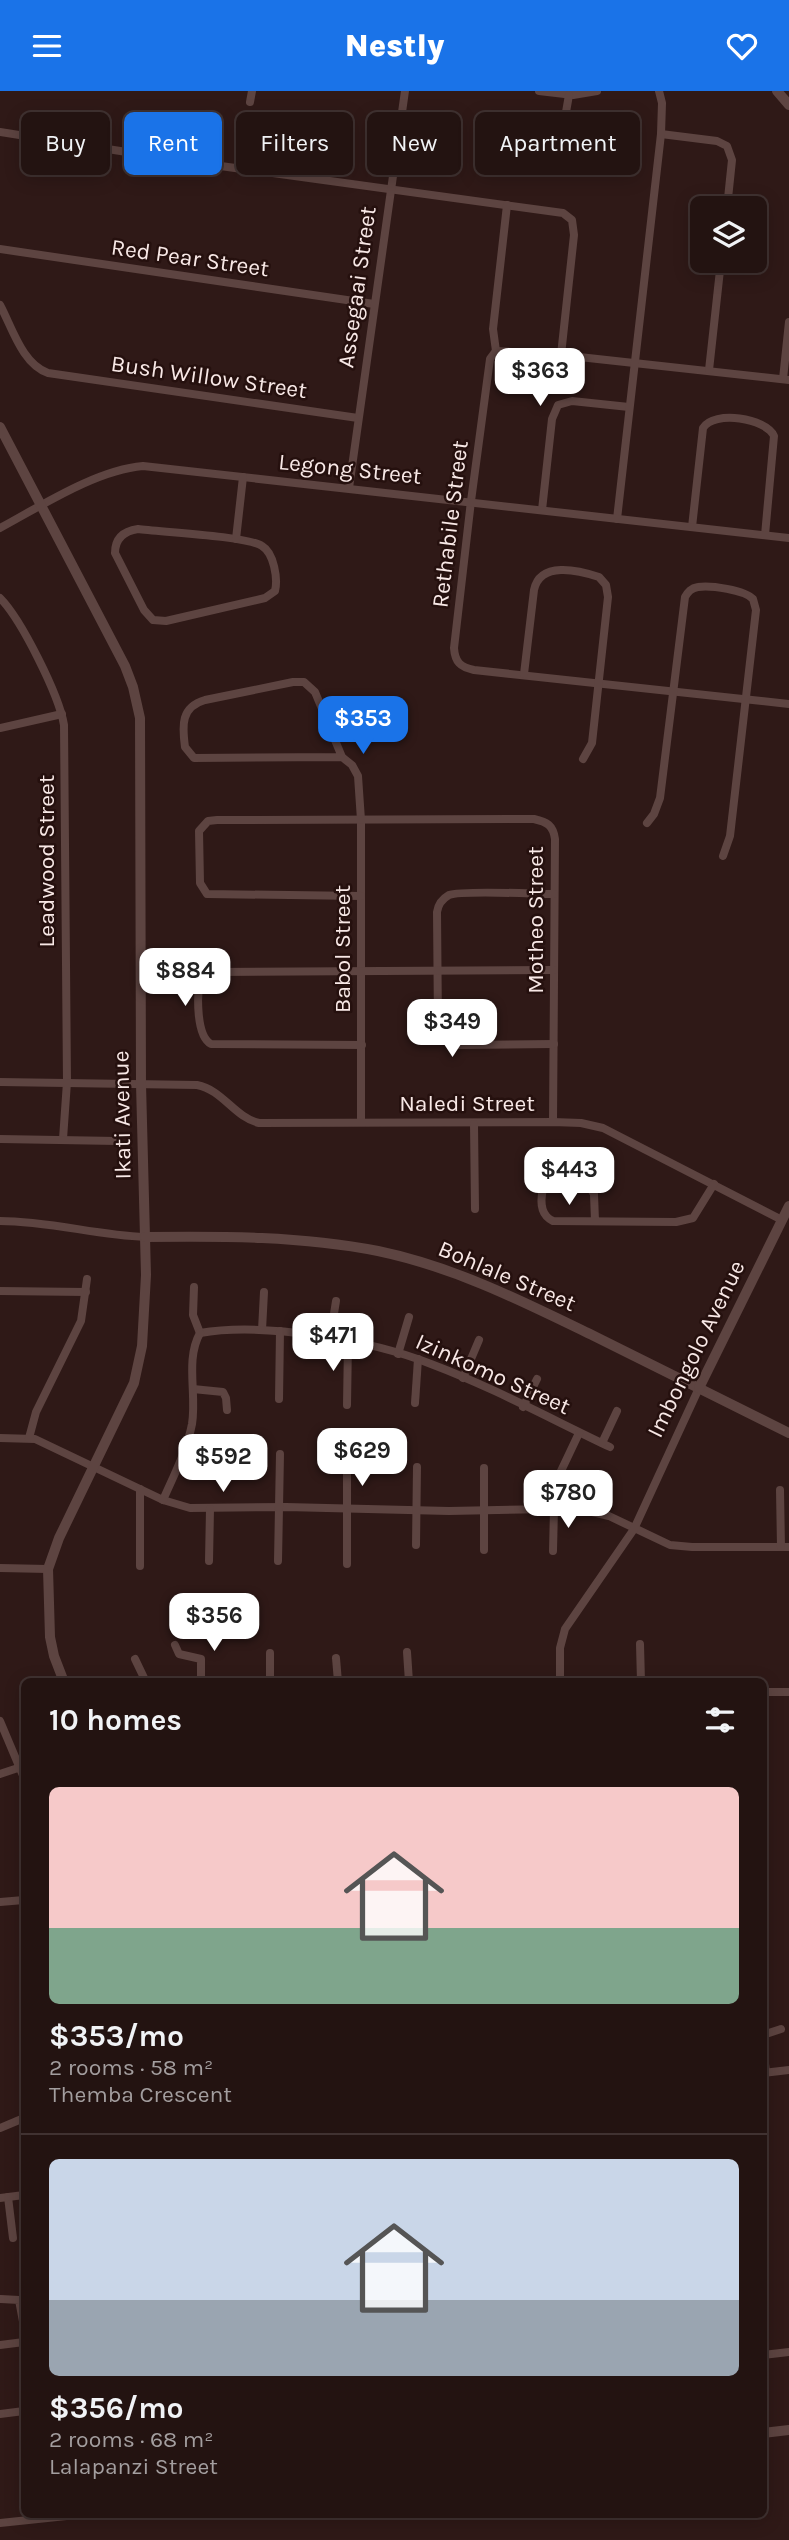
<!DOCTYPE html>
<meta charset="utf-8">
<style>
body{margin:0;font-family:Karla,sans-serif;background:#2b1c1a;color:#f1f3f6;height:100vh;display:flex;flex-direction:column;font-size:26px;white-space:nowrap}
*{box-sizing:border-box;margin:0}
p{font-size:23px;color:#a39e9f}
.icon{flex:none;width:38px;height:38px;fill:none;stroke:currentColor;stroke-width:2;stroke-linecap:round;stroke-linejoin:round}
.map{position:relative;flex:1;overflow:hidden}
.panel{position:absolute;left:21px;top:1587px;width:746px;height:840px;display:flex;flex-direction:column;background:#231311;border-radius:10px;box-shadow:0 4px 18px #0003,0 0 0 2px #403231}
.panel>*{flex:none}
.guide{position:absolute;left:21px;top:21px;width:747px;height:63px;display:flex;gap:14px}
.controls{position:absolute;left:690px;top:105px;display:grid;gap:14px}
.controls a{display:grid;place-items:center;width:77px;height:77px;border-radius:10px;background:#231311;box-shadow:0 4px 18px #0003,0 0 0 2px #403231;font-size:35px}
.price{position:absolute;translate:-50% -60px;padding:0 16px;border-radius:14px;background:#fff;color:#222;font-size:23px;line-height:46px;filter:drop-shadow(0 2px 4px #0008)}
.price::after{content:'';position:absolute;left:50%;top:42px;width:21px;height:16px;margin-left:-10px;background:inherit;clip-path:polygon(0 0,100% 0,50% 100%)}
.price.active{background:#1a73e8;color:#fff}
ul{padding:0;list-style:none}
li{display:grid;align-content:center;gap:14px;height:371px;padding:0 28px}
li+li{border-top:2px solid #403231}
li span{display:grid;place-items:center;height:217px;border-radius:10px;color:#555}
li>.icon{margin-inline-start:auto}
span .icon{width:126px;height:126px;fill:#fffc;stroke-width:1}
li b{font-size:30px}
h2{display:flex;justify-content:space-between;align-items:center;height:84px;padding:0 28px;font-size:30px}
.pill{padding:0 24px;border-radius:10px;background:#231311;box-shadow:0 4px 18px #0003,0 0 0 2px #403231;font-size:24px;line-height:63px}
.pill.active{background:#1a73e8;color:#fff}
header{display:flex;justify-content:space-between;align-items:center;height:91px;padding:0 28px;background:#1a73e8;color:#fff;font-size:32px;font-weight:800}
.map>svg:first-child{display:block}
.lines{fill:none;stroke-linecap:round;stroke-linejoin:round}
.minor{stroke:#5d4441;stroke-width:8}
.tertiary{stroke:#5d4441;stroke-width:10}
.labels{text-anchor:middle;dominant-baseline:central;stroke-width:5;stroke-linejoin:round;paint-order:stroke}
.street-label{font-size:23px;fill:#f8e8e6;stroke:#25100e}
</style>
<header><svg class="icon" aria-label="menu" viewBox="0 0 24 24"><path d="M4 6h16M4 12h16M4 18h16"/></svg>Nestly<svg class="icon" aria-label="heart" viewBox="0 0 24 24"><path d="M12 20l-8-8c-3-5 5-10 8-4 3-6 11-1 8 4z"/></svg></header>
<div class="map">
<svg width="789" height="2449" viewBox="0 0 789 2449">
<rect width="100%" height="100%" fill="#2f1917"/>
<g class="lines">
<g class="minor">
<path d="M 539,0 L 573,4 L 597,0"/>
<path d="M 250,11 L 252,0"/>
<path d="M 563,38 L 569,4"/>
<path d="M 0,41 L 177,69 L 563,122 L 572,129 L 574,144 L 561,264"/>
<path d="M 661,43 L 717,50 L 727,55 L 732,69 L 727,117"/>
<path d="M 0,158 L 374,213"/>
<path d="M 0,214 C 12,236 22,273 48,282 L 358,327"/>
<path d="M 496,260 L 490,268 L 471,410 L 454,557 C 455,571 460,576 474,579 L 789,613"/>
<path d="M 496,260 L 561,264 L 789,289"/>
<path d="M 496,260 L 493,238 L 507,114"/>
<path d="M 709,279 L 721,170"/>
<path d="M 783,288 L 789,231"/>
<path d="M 349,397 L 405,0"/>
<path d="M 542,419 L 552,328 L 558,314 L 572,310 L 629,316"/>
<path d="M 617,428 L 661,43 L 662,12 L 659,0"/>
<path d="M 692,436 L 703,337 C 714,319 766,327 774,345 L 765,444"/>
<path d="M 0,437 C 41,415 96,379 143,375 L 789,447"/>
<path d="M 138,438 C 161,441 247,445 262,455 C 274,462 278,488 275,500 L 265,507 L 166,530 L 153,529 L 144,519 L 115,462 C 115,447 124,440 138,438 Z"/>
<path d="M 236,448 L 243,386"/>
<path d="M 0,507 C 21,528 59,604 64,634 L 67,991 L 63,1048"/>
<path d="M 524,583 L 534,499 C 540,470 578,479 599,486 L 606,494 L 608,506 L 592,652 L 583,668"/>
<path d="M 0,637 L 62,623"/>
<path d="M 342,666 L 194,667 L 185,656 C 182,634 181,616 205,609 L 293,591 L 304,591 L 315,601 L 342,666 L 352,674 L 358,685 L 361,729 L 361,1031"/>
<path d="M 647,732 L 654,723 L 660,707 L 685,506 C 688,501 691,497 698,496 C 710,494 745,499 753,508 L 756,519 L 730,745 L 723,765"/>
<path d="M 361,805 L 207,803 L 200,792 L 199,740 L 208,730 L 217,729 L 534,728 C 547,731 553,734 555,748 L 553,1031"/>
<path d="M 554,953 L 456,954 L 442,947 L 438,933 L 437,821 C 438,814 442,808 449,804 C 462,799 535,803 554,803"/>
<path d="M 362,954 L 211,953 C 196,945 197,904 200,889 L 203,884 L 214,881 L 554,879"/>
<path d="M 0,991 L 197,994 C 223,999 234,1026 259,1032 L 553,1031 L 581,1032 L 603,1037 L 782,1129"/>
<path d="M 474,1033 L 475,1118"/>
<path d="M 0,1048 L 117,1050"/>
<path d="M 0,1130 C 49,1130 96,1144 145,1146"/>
<path d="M 595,1130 L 594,1103 L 587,1092 L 556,1090 L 543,1098 C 540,1111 540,1124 553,1130 L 676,1131 L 693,1127 L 714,1093"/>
<path d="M 194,1196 L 193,1224 L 200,1242"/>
<path d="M 0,1200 L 86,1201"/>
<path d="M 262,1239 L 264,1201"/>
<path d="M 200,1242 C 263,1231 371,1249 431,1273 C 492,1296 551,1328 610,1356"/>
<path d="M 330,1248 L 336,1210"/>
<path d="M 398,1263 L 409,1226"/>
<path d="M 463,1287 L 479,1249"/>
<path d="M 193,1298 L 223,1301 L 226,1307 L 227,1319"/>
<path d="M 279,1308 L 280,1240"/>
<path d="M 415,1312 L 418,1268"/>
<path d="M 347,1314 L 348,1251"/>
<path d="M 523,1316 L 537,1288"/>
<path d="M 0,1347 L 35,1348 L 163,1409 L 190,1417 L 286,1416 L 449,1420 L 550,1418 L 588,1420 L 609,1425 L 670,1454 L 692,1456 L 789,1456"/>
<path d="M 29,1347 L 36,1321 L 81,1230 L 87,1188"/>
<path d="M 602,1352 L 617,1320"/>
<path d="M 780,1399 L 781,1456"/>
<path d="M 163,1409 C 174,1384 187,1359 192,1333 C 197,1303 185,1269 200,1242"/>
<path d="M 543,1418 L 579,1342"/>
<path d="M 416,1454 L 417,1376"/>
<path d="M 484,1459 L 484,1377"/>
<path d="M 553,1460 L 554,1418"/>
<path d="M 209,1470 L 210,1418"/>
<path d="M 278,1470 L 280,1363"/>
<path d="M 347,1473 L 347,1377"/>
<path d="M 140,1475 L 140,1398"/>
<path d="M 0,1477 L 48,1478"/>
<path d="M 640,1553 L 641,1591"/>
<path d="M 175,1554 L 179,1563 L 201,1568 L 201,1591"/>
<path d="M 407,1561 L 409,1591"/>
<path d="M 270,1562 L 270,1591"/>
<path d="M 336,1567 L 338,1591"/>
<path d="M 135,1568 L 146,1591"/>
<path d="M 560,1591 L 560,1557 L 565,1538 L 634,1438 L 699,1297"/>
<path d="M 763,1601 L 789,1601"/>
<path d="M 0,1630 L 24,1687"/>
<path d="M 0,1683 L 24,1675"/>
<path d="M 0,1811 L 24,1809"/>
<path d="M 763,1944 L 781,1938"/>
<path d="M 763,1956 L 766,1981"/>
<path d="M 763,1982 L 789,1979"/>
<path d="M 0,2037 L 24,2027"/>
<path d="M 8,2106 L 13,2147"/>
<path d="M 0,2107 L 24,2104"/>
<path d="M 1,2208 L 19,2209 L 24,2236"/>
<path d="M 0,2254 L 24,2251"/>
<path d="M 763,2264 L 789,2261"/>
<path d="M 0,2323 L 24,2320"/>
<path d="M 0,2432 L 76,2424"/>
</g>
<g class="tertiary">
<path d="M 777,0 L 789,14"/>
<path d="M 0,336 L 125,575 L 133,596 L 140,627 L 141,993 L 146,1184 L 142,1255 L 134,1292 L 59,1447 L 48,1478 L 50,1546 L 54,1565 L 64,1591"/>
<path d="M 145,1146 C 223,1145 301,1145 378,1160 C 455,1176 524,1211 594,1245 C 659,1277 724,1310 789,1342"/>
<path d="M 699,1297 L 789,1115"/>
<path d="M 763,2342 L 789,2339"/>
</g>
</g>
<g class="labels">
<g class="street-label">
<text transform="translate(190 167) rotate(8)">Red Pear Street</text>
<text transform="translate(357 196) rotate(-82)">Assegaai Street</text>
<text transform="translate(209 286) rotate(8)">Bush Willow Street</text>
<text transform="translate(350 378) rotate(6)">Legong Street</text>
<text transform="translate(450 433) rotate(-83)">Rethabile Street</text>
<text transform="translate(46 770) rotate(-90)">Leadwood Street</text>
<text transform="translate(535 829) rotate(-90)">Motheo Street</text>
<text transform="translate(342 858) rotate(-90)">Babol Street</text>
<text x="467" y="1012">Naledi Street</text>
<text transform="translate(122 1024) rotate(-91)">Ikati Avenue</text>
<text transform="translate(507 1185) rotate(23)">Bohlale Street</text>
<text transform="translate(696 1258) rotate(-64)">Imbongolo Avenue</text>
<text transform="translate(493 1283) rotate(24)">Izinkomo Street</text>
</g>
</g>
</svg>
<div class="controls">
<a><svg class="icon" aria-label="layers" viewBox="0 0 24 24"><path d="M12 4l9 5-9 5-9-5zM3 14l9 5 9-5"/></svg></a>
</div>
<b class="price" style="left:540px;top:317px">$363</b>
<b class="price active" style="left:363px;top:665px">$353</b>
<b class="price" style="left:185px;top:917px">$884</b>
<b class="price" style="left:452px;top:968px">$349</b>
<b class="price" style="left:569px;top:1116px">$443</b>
<b class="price" style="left:333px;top:1282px">$471</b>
<b class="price" style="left:362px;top:1397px">$629</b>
<b class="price" style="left:223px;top:1403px">$592</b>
<b class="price" style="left:568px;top:1439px">$780</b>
<b class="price" style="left:214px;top:1562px">$356</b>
<div class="guide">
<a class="pill">Buy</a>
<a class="pill active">Rent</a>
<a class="pill">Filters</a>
<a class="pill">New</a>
<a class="pill">Apartment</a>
</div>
<section class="panel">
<h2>10 homes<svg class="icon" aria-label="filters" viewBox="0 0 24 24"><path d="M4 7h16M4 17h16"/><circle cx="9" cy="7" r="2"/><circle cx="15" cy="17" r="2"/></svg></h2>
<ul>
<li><span style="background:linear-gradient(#f6c9c9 65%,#7fa58c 0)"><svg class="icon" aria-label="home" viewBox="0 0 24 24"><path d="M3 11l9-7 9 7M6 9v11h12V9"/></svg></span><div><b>$353/mo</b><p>2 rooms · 58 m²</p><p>Themba Crescent</p></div></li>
<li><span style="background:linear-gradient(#c9d6e8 65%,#9aa5b1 0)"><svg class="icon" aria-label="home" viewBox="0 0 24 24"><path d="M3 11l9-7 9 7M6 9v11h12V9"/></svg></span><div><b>$356/mo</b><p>2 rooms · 68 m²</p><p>Lalapanzi Street</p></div></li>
</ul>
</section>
</div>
